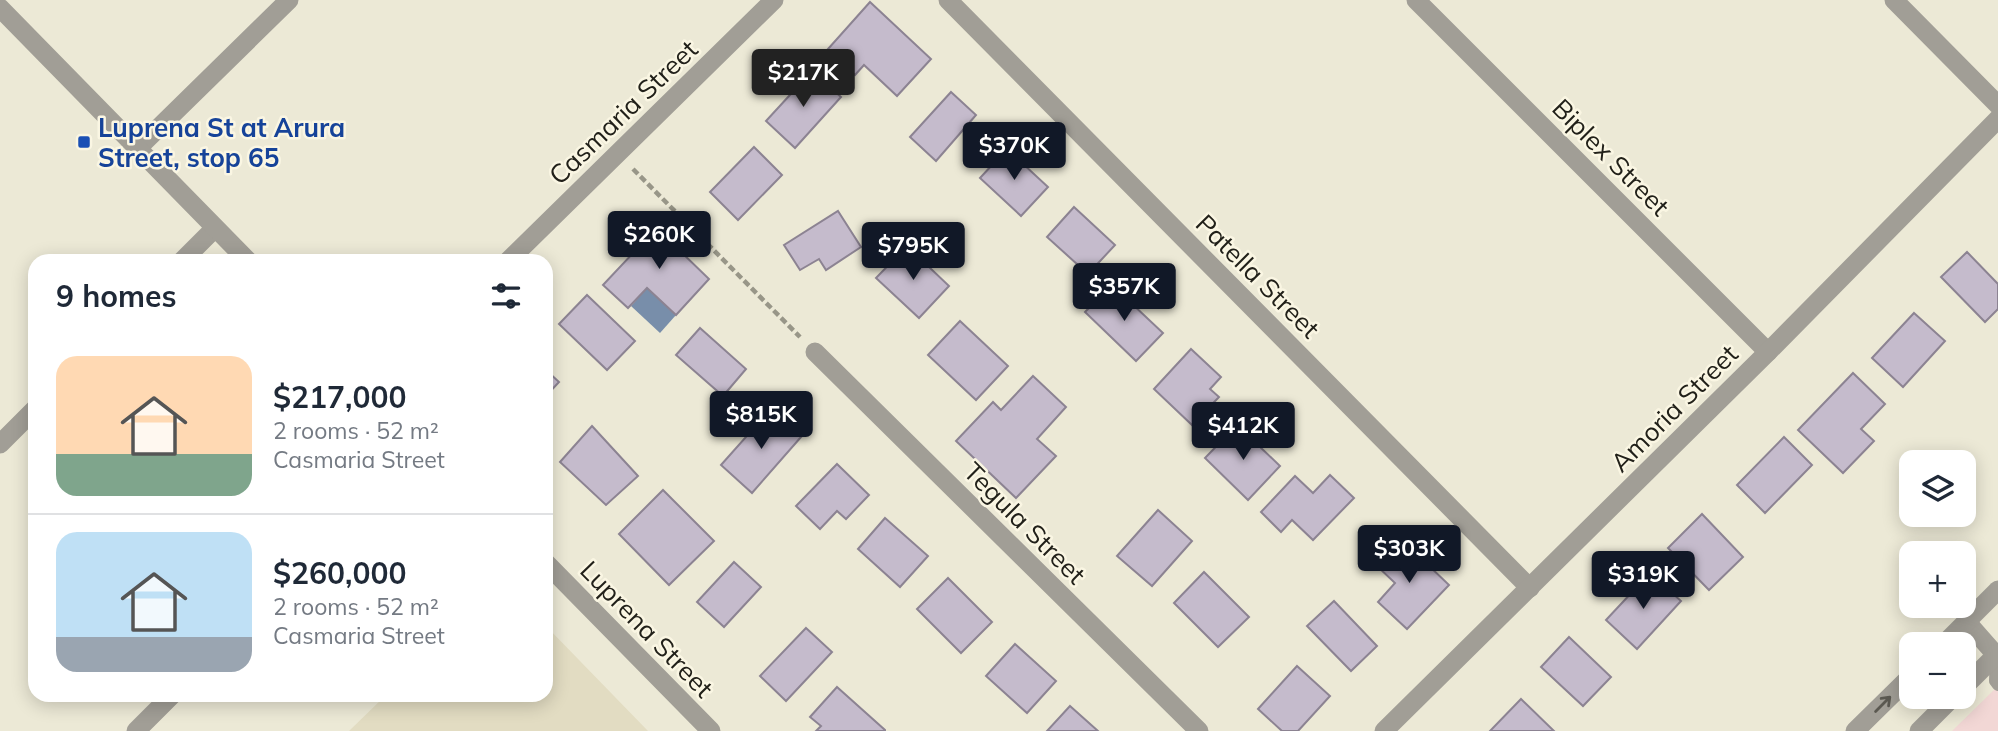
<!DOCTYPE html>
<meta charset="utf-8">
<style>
body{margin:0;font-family:Mulish,sans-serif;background:#f2f2f3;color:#1f2937;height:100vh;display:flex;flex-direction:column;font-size:26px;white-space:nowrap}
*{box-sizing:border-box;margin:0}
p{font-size:23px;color:#747a83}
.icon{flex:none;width:38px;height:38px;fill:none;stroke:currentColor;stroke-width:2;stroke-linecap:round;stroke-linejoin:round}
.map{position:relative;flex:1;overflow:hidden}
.side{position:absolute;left:28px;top:254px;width:525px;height:448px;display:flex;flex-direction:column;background:#fff;border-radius:21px;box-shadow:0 4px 18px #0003}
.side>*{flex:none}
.tools{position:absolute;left:1899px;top:450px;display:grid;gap:14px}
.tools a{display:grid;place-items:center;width:77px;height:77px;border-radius:14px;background:#fff;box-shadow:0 4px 18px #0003;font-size:35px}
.price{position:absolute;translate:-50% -60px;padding:0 16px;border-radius:7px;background:#111827;color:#fff;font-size:23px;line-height:46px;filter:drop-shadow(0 2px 4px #0008)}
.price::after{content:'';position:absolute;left:50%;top:42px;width:21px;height:16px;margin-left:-10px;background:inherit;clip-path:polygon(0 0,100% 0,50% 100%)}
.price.current{background:#222;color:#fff}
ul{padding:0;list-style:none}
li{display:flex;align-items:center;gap:21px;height:175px;padding:0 28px}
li+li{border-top:2px solid #e0e1e3}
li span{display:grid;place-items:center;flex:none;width:196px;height:140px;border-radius:21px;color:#555}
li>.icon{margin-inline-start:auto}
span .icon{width:84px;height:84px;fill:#fffc;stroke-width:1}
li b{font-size:30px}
h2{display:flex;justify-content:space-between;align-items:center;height:84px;padding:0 28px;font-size:30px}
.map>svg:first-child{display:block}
.built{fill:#e2dcc2}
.industrial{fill:#f2d7d5}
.water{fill:#788eaa}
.building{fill:#c5bbcc;stroke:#8c8392;stroke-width:2}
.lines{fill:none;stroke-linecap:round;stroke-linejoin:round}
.path{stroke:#989688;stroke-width:4.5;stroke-dasharray:7 3.5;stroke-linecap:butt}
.service{stroke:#a19e96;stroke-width:12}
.minor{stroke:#a19e96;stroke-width:19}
.tertiary{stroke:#a19e96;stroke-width:19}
.oneway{stroke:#5b5951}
.transit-dot{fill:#1a4fb4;stroke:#faf6e3;stroke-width:2.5}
.labels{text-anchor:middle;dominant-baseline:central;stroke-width:5;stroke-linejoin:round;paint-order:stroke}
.street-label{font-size:26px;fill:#212019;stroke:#faf6e3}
.transit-label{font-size:26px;font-weight:bold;fill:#164399;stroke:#faf6e3;text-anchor:start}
</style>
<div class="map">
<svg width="1998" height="731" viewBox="0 0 1998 731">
<rect width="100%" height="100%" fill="#ece9d6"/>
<path class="built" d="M 546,626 L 648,731 L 349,731 L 386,695 L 546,695 Z"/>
<path class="industrial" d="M 1998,686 L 1998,731 L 1952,731 Z"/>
<path class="water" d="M 647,288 L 676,315 L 660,333 L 631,306 Z"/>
<g class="building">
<path d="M 870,2 L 931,59 L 897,96 L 864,65 L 855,75 L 828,49 Z"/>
<path d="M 812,71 L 841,97 L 795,148 L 766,121 Z"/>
<path d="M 951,92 L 976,115 L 936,161 L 910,137 Z"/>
<path d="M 754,147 L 782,175 L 738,220 L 710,192 Z"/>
<path d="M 1007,149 L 1048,187 L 1021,216 L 980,178 Z"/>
<path d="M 1074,207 L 1115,245 L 1088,274 L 1047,237 Z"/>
<path d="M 838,211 L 861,247 L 826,270 L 819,259 L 800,270 L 784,245 Z"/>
<path d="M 667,217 L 689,237 L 678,249 L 709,279 L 676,315 L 647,288 L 628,308 L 603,285 Z"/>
<path d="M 907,246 L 949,286 L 919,318 L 876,278 Z"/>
<path d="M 1967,252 L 1998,284 L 1998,309 L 1985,322 L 1941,277 Z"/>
<path d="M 1112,285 L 1163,333 L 1136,361 L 1085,312 Z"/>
<path d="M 587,295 L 635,341 L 607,370 L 559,324 Z"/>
<path d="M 1914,313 L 1945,341 L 1903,387 L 1872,358 Z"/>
<path d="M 960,321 L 1008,366 L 976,400 L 928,355 Z"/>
<path d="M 700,328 L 746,369 L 723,396 L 676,355 Z"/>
<path d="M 1191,349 L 1221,377 L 1210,389 L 1219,397 L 1192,425 L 1154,389 Z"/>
<path d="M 546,370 L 559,382 L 546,396 Z"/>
<path d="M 1853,373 L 1885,404 L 1861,429 L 1874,441 L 1843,473 L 1798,430 Z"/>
<path d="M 1033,376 L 1066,407 L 1037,439 L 1056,456 L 1016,498 L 956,441 L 993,402 L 1001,410 Z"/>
<path d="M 770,410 L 801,437 L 752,493 L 721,465 Z"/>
<path d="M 1237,425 L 1280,466 L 1248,500 L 1205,458 Z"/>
<path d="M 592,426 L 638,476 L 606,505 L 560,462 Z"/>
<path d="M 1784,437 L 1812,465 L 1765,513 L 1737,485 Z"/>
<path d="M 837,464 L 869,495 L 846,519 L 837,511 L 820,529 L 796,506 Z"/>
<path d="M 1330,475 L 1354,498 L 1313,540 L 1292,520 L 1281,532 L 1261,512 L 1295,476 L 1313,493 Z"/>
<path d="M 663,490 L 714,541 L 669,585 L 619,534 Z"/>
<path d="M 1158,510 L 1192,541 L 1152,586 L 1117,556 Z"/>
<path d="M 1702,514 L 1743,557 L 1709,590 L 1668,548 Z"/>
<path d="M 885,518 L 928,556 L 900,587 L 858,549 Z"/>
<path d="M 1402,540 L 1449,585 L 1407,629 L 1378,602 L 1395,583 L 1377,566 Z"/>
<path d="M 734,562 L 761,587 L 724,627 L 697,602 Z"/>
<path d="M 1204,572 L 1249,617 L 1218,647 L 1174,603 Z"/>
<path d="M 1650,573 L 1681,601 L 1637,649 L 1606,620 Z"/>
<path d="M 948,578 L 992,622 L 961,653 L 917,609 Z"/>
<path d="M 1334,601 L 1377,646 L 1351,671 L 1307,626 Z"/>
<path d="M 806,628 L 832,652 L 786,701 L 760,676 Z"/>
<path d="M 1569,637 L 1611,677 L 1583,706 L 1541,667 Z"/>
<path d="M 1015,644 L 1056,681 L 1027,713 L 986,676 Z"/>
<path d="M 1297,666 L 1330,696 L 1298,731 L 1282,731 L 1258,709 Z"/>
<path d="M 837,687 L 885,730 L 885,731 L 816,731 L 821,726 L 810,717 Z"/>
<path d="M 1521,699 L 1554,731 L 1490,731 Z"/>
<path d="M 1070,706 L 1098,731 L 1047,731 Z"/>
</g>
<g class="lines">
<path class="path" d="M 633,169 L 800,337"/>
<path class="service" d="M 1996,655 L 1995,681 L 1998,685"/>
<g class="minor">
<path d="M 948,0 L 1530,588"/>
<path d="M 1416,0 L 1768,352"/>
<path d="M 1894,0 L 1998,105"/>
<path d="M 138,148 L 289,0"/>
<path d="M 182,261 L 215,228"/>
<path d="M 508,261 L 774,0"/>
<path d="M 815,352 L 1199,731"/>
<path d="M 0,444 L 35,409"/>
<path d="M 136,731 L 172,695"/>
<path d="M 1384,731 L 1768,352 L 1998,119"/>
</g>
<g class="tertiary">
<path d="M 0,8 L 248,261"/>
<path d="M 546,563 L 711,731"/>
<path d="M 1966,621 L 1996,655"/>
<path d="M 1944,644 L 1998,590"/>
<path d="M 1964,687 L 1998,653"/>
<path d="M 1855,731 L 1911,676"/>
<path d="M 1919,731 L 1954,696"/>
</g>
</g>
<defs><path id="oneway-shaft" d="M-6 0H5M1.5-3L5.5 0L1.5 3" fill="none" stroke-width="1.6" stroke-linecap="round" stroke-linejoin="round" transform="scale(1.75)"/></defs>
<use class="oneway" href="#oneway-shaft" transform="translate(1883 704) rotate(-45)"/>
<rect class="transit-dot" x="77" y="135" width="14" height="14" rx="3.5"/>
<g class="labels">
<g class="street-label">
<text transform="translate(623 112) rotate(-44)">Casmaria Street</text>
<text transform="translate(1611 157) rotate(45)">Biplex Street</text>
<text transform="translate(1258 276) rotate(45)">Patella Street</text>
<text transform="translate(1674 408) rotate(-45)">Amoria Street</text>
<text transform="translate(1025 523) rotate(45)">Tegula Street</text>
<text transform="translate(647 629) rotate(46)">Luprena Street</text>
</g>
<g class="transit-label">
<text x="98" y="127">Luprena St at Arura<tspan x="98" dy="30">Street, stop 65</tspan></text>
</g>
</g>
</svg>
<div class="tools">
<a><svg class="icon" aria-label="layers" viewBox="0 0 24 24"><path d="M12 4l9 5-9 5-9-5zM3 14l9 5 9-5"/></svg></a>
<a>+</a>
<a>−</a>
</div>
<b class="price current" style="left:803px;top:109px">$217K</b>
<b class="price" style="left:1014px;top:182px">$370K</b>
<b class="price" style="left:659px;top:271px">$260K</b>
<b class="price" style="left:913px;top:282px">$795K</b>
<b class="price" style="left:1124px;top:323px">$357K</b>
<b class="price" style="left:761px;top:451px">$815K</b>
<b class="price" style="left:1243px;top:462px">$412K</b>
<b class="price" style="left:1409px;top:585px">$303K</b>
<b class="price" style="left:1643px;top:611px">$319K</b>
<section class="side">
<h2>9 homes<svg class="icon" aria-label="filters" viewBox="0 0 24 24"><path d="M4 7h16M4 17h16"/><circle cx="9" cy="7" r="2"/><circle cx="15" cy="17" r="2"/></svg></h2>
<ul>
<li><span style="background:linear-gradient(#ffd9b3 70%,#7fa58c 0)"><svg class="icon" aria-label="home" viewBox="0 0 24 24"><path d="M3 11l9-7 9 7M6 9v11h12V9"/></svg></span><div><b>$217,000</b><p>2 rooms · 52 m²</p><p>Casmaria Street</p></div></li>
<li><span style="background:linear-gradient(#bfe0f5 75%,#9aa5b1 0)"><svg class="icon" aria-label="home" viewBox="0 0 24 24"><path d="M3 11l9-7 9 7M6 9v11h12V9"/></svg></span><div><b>$260,000</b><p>2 rooms · 52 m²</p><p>Casmaria Street</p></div></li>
</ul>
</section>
</div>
